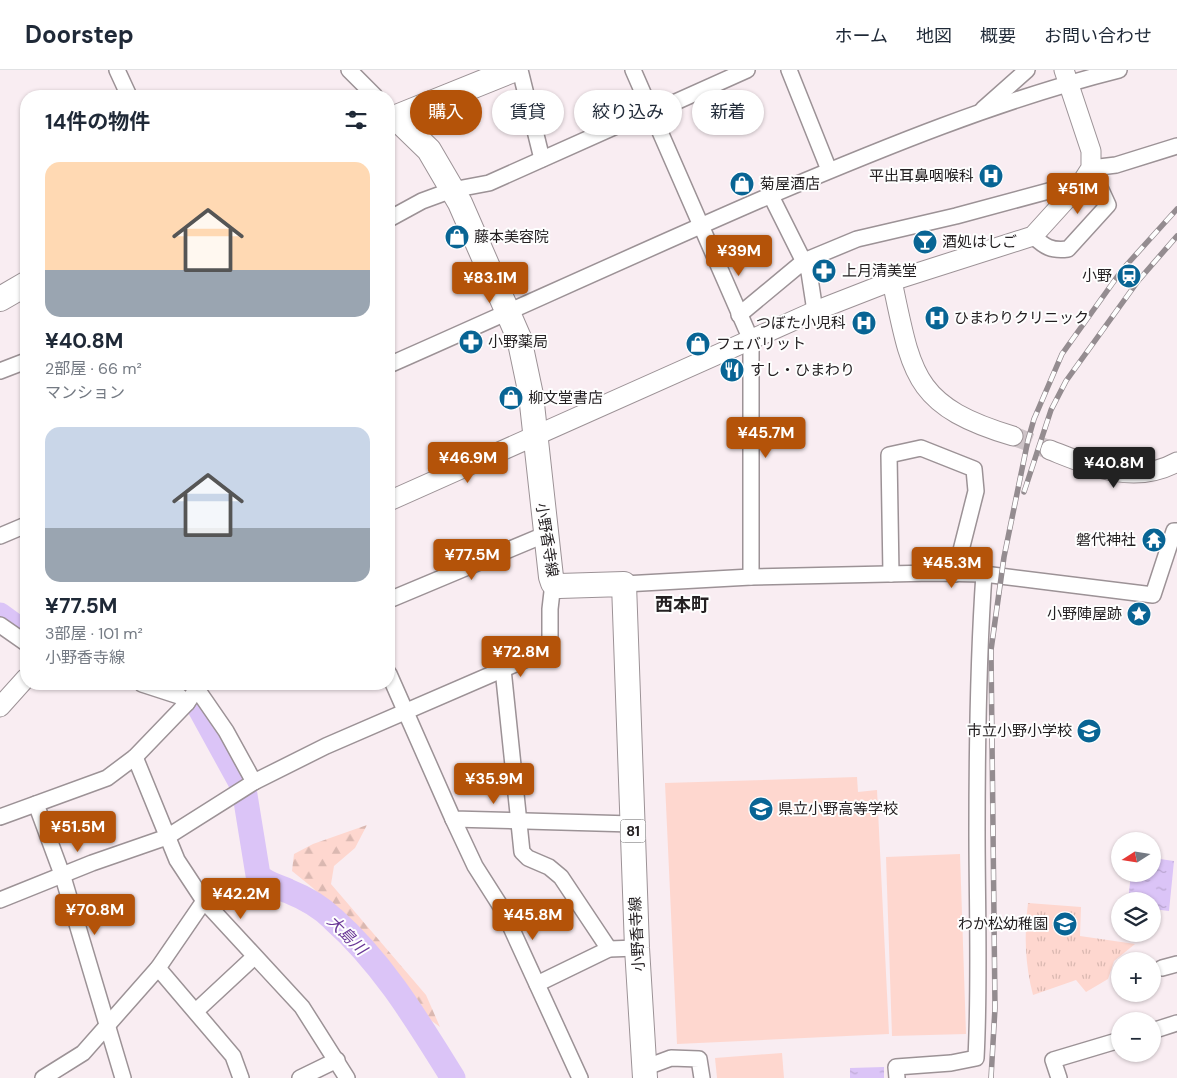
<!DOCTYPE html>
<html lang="ja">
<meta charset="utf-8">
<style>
body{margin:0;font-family:"DM Sans","Noto Sans JP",sans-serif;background:#f6f6f7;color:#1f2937;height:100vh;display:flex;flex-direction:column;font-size:19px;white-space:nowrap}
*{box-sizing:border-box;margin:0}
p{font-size:16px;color:#747a83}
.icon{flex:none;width:28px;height:28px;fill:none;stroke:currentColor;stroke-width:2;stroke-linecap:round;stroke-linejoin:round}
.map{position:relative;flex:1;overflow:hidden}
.panel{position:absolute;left:20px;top:20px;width:375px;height:600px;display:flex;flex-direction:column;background:#fff;border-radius:20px;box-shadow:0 1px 4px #0004}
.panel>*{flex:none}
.top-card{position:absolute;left:410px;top:20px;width:475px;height:45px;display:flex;gap:10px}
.needle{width:32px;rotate:258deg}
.fabs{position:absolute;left:1111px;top:762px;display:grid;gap:10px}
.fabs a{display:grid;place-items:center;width:50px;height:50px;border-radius:50%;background:#fff;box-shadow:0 1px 4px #0004;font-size:25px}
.price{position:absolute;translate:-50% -42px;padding:0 11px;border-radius:5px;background:#b45309;color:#fff;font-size:16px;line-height:32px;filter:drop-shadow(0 1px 2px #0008)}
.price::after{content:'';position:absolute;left:50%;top:30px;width:15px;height:11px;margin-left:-8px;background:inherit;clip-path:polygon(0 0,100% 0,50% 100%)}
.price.selected{background:#222;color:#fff}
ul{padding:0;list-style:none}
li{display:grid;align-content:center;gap:10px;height:265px;padding:0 25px}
li span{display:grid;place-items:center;height:155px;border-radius:15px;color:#555}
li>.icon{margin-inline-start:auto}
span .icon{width:90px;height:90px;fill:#fffc;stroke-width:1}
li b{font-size:21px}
h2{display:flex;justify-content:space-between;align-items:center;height:60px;padding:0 25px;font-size:21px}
.pill{padding:0 18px;border-radius:22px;background:#fff;box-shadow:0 1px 4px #0004;font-size:18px;line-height:45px}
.pill.selected{background:#b45309;color:#fff}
header{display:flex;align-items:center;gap:30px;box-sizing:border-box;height:70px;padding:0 25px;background:#fff;border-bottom:1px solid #e0e1e3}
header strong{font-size:24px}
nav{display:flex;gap:28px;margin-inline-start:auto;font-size:18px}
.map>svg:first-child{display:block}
.forest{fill:url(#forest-firs)}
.park{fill:url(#park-tufts)}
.pitch{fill:#fed7cf}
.water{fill:url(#water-ripples)}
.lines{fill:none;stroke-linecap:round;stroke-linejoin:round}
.river{stroke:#dbc4f7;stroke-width:25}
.tertiary-tunnel{stroke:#cec4c8;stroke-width:19;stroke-dasharray:19 9;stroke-linecap:butt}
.minor-casing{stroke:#9c9296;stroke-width:18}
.tertiary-casing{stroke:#9c9296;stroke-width:21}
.primary-casing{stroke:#9c9296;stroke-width:26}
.minor{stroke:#fff;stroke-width:15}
.tertiary{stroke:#fff;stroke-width:19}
.primary{stroke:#fff;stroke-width:24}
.rail-casing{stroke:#948c90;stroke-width:5.5}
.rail{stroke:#fefefe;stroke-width:4;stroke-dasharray:11;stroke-linecap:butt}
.labels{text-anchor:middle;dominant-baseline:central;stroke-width:4;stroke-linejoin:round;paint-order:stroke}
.shield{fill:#fefefe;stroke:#656364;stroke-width:1}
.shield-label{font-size:14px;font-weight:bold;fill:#242022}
.poi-label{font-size:15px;fill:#242022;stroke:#fefefe;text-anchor:start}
.street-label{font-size:15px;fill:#242022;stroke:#fefefe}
.water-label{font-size:16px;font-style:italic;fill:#6a3897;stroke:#fefefe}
.quarter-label{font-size:18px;font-weight:bold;fill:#242022;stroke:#fefefe}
</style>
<header>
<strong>Doorstep</strong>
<nav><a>ホーム</a><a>地図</a><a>概要</a><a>お問い合わせ</a></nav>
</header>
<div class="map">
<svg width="1177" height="1008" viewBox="0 0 1177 1008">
<defs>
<pattern id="forest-firs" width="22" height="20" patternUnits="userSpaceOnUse" patternTransform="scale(1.25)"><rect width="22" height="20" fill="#fed7cf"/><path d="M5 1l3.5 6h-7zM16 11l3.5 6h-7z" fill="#dab8b1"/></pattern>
<pattern id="park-tufts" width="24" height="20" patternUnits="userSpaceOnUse" patternTransform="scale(1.25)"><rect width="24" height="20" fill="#fed7cf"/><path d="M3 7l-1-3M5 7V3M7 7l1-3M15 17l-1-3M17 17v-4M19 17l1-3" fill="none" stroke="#dab8b1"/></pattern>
<pattern id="water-ripples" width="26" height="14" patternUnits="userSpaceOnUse" patternTransform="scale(1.25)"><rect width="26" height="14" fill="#dbc4f7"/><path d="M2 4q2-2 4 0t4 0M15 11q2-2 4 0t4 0" fill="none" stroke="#bca8d3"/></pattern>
</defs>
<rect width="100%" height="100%" fill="#f9edf2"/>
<path class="forest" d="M 367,755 L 355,778 L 334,796 L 331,814 L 426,925 L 440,957 L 421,943 L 382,889 L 313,818 L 292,801 L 294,784 L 313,774 Z"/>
<path class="park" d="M 1028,833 L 1081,837 L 1080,866 L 1135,874 L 1114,891 L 1108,909 L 1086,922 L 1076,910 L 1033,925 C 1025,894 1024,865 1028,833 Z"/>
<g class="pitch">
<path d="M 857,707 L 858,722 L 877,720 L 889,964 L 677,974 L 665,713 Z"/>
<path d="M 960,784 L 966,964 L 892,966 L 886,787 Z"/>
<path d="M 782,983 L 784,1008 L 717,1008 L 715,988 Z"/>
</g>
<g class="water">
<path d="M 1153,788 L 1174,791 L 1169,841 L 1153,839 L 1152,831 L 1128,831 L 1131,804 L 1152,804 Z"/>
<path d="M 884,997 L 884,1008 L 850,1008 L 850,998 Z"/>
</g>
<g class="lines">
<g class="river">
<path d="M 0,545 L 26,564"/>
<path d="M 169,614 L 188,622 L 197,633 L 241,713 L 245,725 L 258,805 C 265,814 277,816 288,821 C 303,827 321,837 333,849 C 383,893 418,952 453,1008"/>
</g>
<path class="tertiary-tunnel" d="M 1013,366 L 1050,380"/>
<defs>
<g id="minor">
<path d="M 117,0 L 129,26"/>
<path d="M 349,0 L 375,26"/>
<path d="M 520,0 L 542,89"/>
<path d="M 633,0 L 751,270 L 751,507"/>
<path d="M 789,0 L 829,100"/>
<path d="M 983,39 L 1027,0"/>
<path d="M 651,43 L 747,0"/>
<path d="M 771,126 L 809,202 L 815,241"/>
<path d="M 389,149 L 422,131 L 452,120 L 489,113 L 650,41"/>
<path d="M 1033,166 C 1045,177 1051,181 1068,179 L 1108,135 L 1091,98 L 1116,95 L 1177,76"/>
<path d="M 739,245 L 804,191 L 857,169 L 956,146 L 1082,112"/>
<path d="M 389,295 C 516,239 642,181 769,126 C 883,78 999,30 1119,0"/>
<path d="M 0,301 L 26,291"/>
<path d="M 0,466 L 26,455"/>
<path d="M 891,504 L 889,385 L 921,378 L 974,399 L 976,421 L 955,504"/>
<path d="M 624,514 L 751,507 L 933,503 L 984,504 L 1153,525 L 1174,461 L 1177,461"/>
<path d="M 389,530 L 544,465"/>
<path d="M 0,555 L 26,573"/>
<path d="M 503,599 L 522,782 L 528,788 L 549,797 L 561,807 L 609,879"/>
<path d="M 389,604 L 453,749 L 632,754"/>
<path d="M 142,614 L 179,626 L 187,633"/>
<path d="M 197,619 L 226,661 L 254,712"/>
<path d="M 135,687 L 177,790 L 204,831 L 302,937 L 347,1008"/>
<path d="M 36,734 L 63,807 L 123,1008"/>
<path d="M 0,747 L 107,708 L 135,687 L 187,633 L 200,614"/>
<path d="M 453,749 L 475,796 L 503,840 L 580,1008"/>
<path d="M 0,830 L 92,793 L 167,767 L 254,712 L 326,676 L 550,579 L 550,539 L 553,513"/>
<path d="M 158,898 L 233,986 L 241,1008"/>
<path d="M 1162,898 L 1177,894"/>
<path d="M 537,914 L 609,879 L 637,878"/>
<path d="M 196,941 L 254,887"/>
<path d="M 1152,961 L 1177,953"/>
<path d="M 644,998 L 671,988 L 699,989 L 702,1008"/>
<path d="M 43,1008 L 83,983 L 158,898 L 204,831"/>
<path d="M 300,1008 L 337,990"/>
<path d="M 897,1008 L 896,997 L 951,993 L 976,988 C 980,912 977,837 977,761 C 977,676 978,590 984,504"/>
<path d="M 1059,1008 L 1053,990 L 1120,970"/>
</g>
<g id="tertiary">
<path d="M 892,211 C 912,305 913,336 1013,366"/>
<path d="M 1050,380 C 1091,396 1134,416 1177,392"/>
<path d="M 389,431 L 815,241 L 892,211 L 1033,166 L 1082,112 L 1091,98 L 1091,81 L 1064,0"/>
<path d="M 0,637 L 26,608"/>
</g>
<g id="primary">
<path d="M 396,48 L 429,80 L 460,133 L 519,268 L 531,325 L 551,507 L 553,513 L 559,516 L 624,514 L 637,878 L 645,1008"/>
<path d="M 389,50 L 513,0"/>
<path d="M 0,229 L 26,214"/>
</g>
</defs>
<use href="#minor" class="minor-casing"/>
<use href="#tertiary" class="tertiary-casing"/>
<use href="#primary" class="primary-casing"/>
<use href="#minor" class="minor"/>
<use href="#tertiary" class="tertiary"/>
<use href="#primary" class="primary"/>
<defs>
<g id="rail">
<path d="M 1024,422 L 1051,340 L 1066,311 L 1138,211 L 1177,166"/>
<path d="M 991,1008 L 995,938 L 991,580 L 1004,487 L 1028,370 L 1034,349 L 1062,284 L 1122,200 L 1177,139"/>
</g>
</defs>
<use href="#rail" class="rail-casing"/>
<use href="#rail" class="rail"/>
</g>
<defs>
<symbol id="hospital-disc" viewBox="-11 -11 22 22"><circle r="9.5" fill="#086494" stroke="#fefefe"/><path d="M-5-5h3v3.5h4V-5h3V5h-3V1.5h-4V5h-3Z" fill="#fff"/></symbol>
<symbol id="shop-disc" viewBox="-11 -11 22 22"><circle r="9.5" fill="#086494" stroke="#fefefe"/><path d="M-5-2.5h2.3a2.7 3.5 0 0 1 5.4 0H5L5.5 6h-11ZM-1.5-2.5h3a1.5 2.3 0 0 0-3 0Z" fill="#fff"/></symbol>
<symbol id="bar-disc" viewBox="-11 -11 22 22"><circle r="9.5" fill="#086494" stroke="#fefefe"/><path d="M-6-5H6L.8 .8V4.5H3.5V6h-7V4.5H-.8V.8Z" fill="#fff"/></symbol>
<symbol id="pharmacy-disc" viewBox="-11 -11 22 22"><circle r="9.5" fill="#086494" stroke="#fefefe"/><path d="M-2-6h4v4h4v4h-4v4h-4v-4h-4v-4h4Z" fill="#fff"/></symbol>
<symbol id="station-disc" viewBox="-11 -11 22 22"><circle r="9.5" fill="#086494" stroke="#fefefe"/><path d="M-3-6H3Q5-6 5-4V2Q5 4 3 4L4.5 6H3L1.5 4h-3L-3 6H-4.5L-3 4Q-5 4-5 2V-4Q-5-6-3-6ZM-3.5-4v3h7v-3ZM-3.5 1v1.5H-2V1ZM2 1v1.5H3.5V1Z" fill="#fff"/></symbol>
<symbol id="restaurant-disc" viewBox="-11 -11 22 22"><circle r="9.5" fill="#086494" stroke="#fefefe"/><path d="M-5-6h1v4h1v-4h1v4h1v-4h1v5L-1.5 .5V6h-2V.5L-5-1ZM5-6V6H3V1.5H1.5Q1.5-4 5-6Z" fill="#fff"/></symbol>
<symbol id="temple-disc" viewBox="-11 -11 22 22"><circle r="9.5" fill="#086494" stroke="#fefefe"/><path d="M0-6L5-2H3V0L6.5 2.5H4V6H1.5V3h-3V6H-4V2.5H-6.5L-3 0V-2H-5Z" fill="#fff"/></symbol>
<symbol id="sight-disc" viewBox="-11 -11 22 22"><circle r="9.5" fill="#086494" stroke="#fefefe"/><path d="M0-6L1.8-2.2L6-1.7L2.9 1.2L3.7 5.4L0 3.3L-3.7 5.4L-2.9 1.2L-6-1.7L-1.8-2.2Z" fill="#fff"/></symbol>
<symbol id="school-disc" viewBox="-11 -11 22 22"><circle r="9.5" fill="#086494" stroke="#fefefe"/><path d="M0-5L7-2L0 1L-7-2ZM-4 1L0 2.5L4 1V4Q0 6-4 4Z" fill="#fff"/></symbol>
</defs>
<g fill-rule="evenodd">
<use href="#hospital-disc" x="977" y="92" width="28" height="28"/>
<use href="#shop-disc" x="728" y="100" width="28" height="28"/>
<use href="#shop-disc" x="443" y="153" width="28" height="28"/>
<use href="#bar-disc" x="911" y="158" width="28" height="28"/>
<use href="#pharmacy-disc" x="810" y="187" width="28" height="28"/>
<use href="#station-disc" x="1115" y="192" width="28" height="28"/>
<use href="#hospital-disc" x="923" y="234" width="28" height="28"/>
<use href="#hospital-disc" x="850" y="239" width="28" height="28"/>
<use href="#pharmacy-disc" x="457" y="258" width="28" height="28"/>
<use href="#shop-disc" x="684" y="260" width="28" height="28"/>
<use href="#restaurant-disc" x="718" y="286" width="28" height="28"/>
<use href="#shop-disc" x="497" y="314" width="28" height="28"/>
<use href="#temple-disc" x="1140" y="456" width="28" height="28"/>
<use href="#sight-disc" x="1125" y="530" width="28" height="28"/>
<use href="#school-disc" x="1075" y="647" width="28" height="28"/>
<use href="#school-disc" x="747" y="725" width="28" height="28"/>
<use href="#school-disc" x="1051" y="840" width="28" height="28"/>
</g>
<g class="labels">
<rect class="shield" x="620.5" y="749.5" width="25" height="23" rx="4"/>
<g class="shield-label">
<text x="633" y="761">81</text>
</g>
<g class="poi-label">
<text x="974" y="106" text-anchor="end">平出耳鼻咽喉科</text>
<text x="760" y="114">菊屋酒店</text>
<text x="474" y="167">藤本美容院</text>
<text x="942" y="172">酒処はしご</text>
<text x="842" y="201">上月清美堂</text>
<text x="1112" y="206" text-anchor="end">小野</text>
<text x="954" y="248">ひまわりクリニック</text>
<text x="846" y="253" text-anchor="end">つぼた小児科</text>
<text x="488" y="272">小野薬局</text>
<text x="716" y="274">フェバリット</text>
<text x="750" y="300">すし・ひまわり</text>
<text x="528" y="328">柳文堂書店</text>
<text x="1136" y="470" text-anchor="end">磐代神社</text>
<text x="1122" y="544" text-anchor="end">小野陣屋跡</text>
<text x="1072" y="661" text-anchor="end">市立小野小学校</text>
<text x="778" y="739">県立小野高等学校</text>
<text x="1048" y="854" text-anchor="end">わか松幼稚園</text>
</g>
<g class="street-label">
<text transform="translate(547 470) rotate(81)">小野香寺線</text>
<text transform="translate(637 864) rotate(-93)">小野香寺線</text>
</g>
<g class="water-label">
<text transform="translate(347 865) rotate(45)">大島川</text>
</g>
<g class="quarter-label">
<text x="682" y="535">西本町</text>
</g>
</g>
</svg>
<div class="fabs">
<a><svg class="needle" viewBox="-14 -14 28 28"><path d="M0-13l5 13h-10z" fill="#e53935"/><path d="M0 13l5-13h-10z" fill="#747a83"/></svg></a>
<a><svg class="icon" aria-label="layers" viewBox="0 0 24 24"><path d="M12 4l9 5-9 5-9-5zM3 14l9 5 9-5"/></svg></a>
<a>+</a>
<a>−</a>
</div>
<b class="price" style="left:1078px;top:145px">¥51M</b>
<b class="price" style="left:739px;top:207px">¥39M</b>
<b class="price" style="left:490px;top:234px">¥83.1M</b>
<b class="price" style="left:766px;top:389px">¥45.7M</b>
<b class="price" style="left:468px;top:414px">¥46.9M</b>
<b class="price selected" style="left:1114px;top:419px">¥40.8M</b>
<b class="price" style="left:472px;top:511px">¥77.5M</b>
<b class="price" style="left:952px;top:519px">¥45.3M</b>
<b class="price" style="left:521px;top:608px">¥72.8M</b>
<b class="price" style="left:494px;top:735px">¥35.9M</b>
<b class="price" style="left:78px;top:783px">¥51.5M</b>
<b class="price" style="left:241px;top:850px">¥42.2M</b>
<b class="price" style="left:95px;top:866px">¥70.8M</b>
<b class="price" style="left:533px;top:871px">¥45.8M</b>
<div class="top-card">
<a class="pill selected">購入</a>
<a class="pill">賃貸</a>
<a class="pill">絞り込み</a>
<a class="pill">新着</a>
</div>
<section class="panel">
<h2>14件の物件<svg class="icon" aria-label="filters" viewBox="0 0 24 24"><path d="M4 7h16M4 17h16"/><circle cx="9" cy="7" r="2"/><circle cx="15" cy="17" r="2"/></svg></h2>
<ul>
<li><span style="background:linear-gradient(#ffd9b3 70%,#9aa5b1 0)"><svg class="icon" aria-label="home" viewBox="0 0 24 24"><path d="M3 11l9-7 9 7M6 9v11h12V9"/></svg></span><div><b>¥40.8M</b><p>2部屋 · 66 m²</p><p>マンション</p></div></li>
<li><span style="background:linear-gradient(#c9d6e8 65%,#9aa5b1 0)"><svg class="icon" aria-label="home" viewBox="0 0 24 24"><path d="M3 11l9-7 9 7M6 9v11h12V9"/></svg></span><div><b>¥77.5M</b><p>3部屋 · 101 m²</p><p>小野香寺線</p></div></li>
</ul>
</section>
</div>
